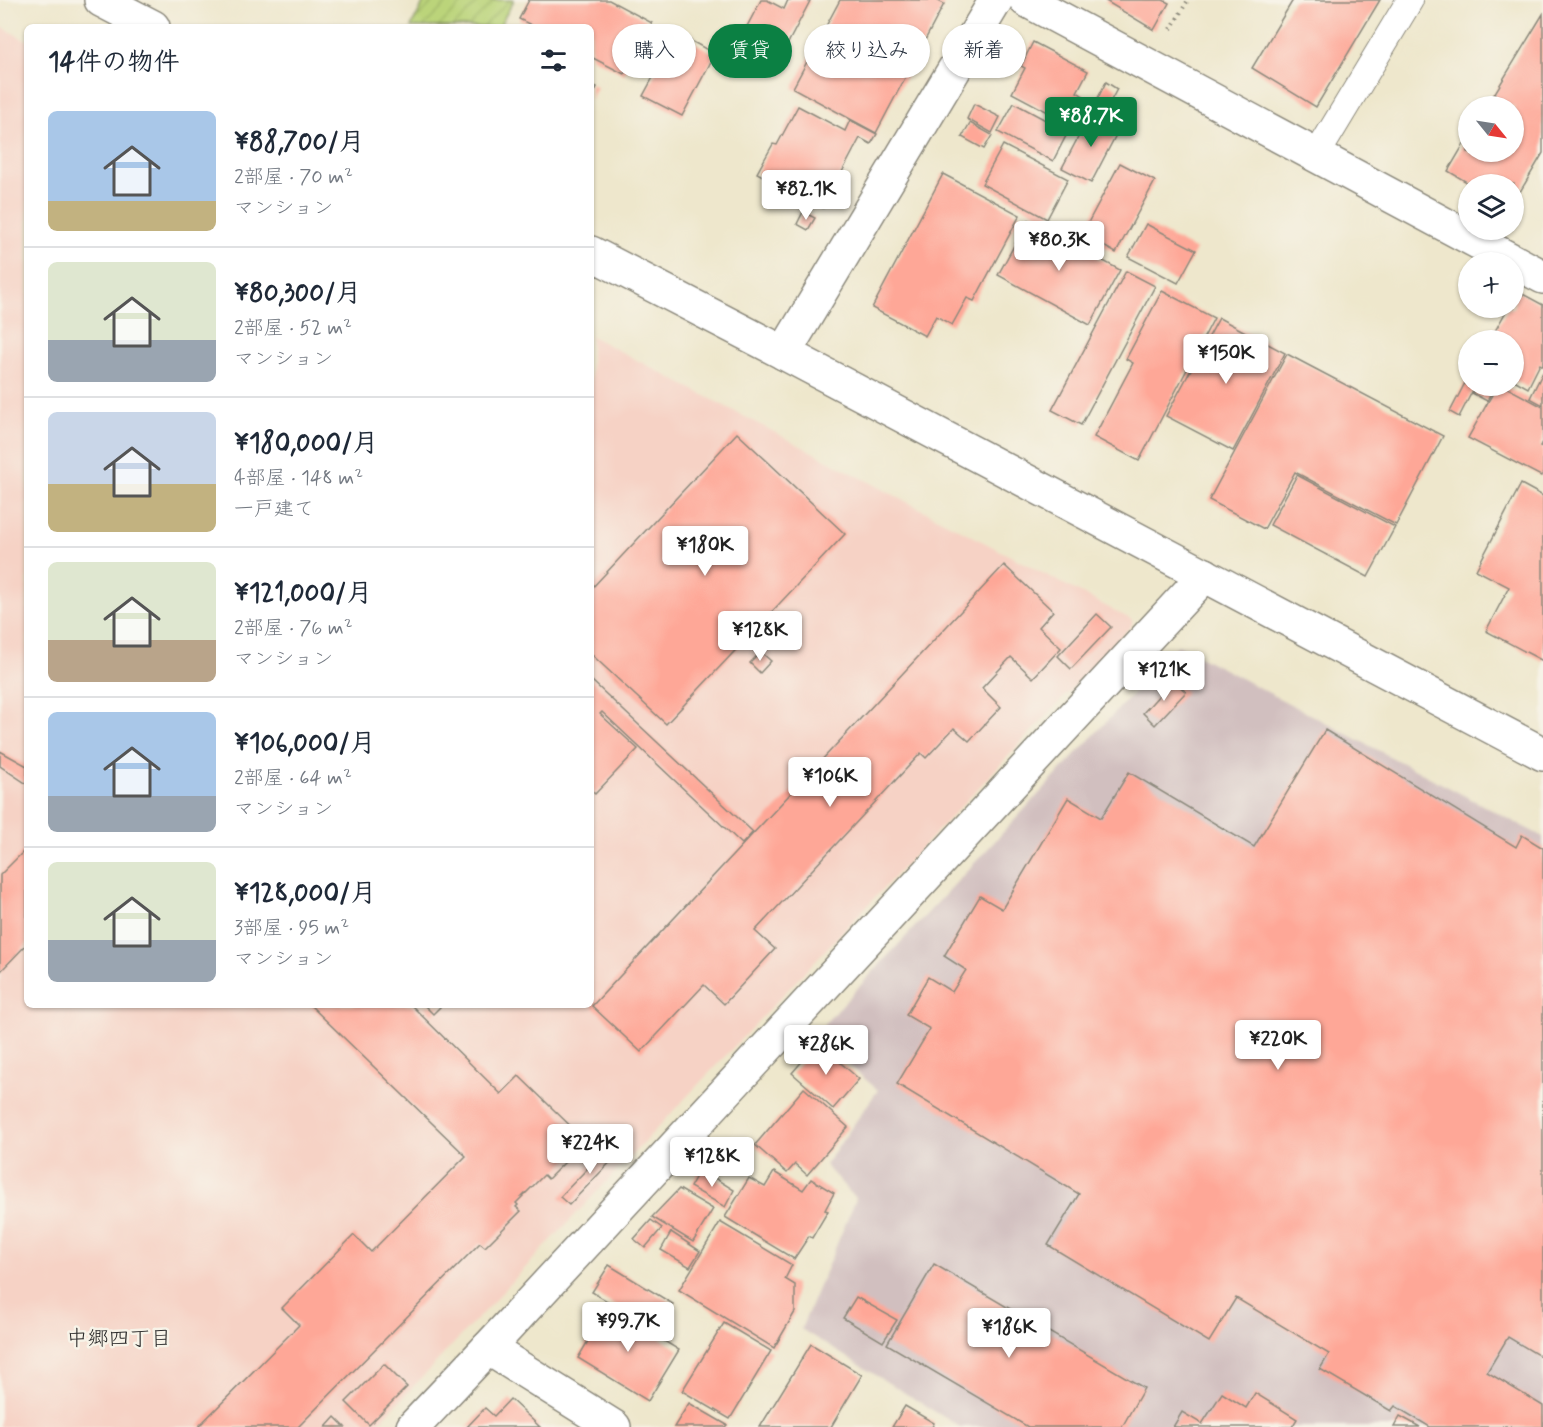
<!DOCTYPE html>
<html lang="ja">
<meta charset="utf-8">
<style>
body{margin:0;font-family:Mynerve,"Klee One",sans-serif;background:#f2f2f3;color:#1f2937;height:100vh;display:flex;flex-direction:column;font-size:22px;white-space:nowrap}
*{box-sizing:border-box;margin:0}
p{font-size:20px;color:#747a83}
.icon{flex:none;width:33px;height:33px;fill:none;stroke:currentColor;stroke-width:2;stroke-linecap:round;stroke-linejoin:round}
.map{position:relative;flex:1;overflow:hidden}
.panel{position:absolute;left:24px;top:24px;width:570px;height:984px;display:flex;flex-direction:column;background:#fff;border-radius:9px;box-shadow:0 2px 4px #0004}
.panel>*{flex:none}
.hud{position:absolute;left:612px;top:24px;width:570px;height:54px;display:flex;gap:12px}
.needle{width:39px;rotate:120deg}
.tools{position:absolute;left:1458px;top:96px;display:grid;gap:12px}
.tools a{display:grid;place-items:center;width:66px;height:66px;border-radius:50%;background:#fff;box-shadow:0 2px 4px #0004;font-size:30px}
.price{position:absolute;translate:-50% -51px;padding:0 14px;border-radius:6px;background:#fff;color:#222;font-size:20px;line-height:39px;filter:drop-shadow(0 2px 3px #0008)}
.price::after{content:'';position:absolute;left:50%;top:36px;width:18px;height:14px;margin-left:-9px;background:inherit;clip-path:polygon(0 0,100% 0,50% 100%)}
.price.on{background:#0b8043;color:#fff}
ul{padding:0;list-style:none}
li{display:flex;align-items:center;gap:18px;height:150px;padding:0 24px}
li+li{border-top:2px solid #e0e1e3}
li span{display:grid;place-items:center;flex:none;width:168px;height:120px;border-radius:9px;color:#555}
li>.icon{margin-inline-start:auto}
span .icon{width:72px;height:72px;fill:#fffc;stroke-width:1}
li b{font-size:26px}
h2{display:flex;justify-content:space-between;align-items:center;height:72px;padding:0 24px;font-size:26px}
.pill{padding:0 21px;border-radius:27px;background:#fff;box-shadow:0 2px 4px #0004;font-size:21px;line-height:54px}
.pill.on{background:#0b8043;color:#fff}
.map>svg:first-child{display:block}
.built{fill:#f6d2c5}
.industrial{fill:#d1bfbf}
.garden{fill:url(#garden-furrows);stroke:#738052;stroke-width:1.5}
.building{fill:#fea797}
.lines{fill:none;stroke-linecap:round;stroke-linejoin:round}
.service-casing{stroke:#8c897c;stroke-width:28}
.minor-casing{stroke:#8c897c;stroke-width:36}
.tertiary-casing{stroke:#8c897c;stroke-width:36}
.path{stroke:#8c897c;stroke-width:4;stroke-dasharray:1.5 4.5;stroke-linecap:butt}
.service{stroke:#fff;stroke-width:26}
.minor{stroke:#fff;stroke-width:33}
.tertiary{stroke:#fff;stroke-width:33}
.labels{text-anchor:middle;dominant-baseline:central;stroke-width:5;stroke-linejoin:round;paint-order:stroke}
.neighbourhood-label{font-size:21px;fill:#2b2b2b;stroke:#f7f3e8}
</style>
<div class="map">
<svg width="1543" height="1427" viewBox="0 0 1543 1427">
<defs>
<pattern id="garden-furrows" width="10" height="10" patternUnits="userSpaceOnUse" patternTransform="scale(1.5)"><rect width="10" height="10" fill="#bbd47a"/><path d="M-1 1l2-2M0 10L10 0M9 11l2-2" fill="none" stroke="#a1b66a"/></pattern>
</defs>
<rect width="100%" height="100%" fill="#f7f3e8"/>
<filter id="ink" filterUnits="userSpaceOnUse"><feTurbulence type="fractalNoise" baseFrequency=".0167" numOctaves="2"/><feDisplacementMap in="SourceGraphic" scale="12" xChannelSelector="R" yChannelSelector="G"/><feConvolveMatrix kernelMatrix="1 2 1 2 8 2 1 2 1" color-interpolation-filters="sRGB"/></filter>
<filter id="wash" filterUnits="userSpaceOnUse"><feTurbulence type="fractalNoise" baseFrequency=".008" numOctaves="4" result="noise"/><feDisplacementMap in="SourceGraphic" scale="24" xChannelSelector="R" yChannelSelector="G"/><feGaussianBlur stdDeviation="1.35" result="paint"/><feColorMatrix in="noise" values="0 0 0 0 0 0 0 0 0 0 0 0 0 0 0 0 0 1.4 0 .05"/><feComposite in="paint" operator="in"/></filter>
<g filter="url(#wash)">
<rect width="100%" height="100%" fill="#eee7cc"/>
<path class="built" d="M 0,26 L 27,41 L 27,1005 L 591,1005 L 591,336 L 1132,620 L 1132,625 L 375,1427 L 0,1427 Z"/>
<path class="industrial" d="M 1178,645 L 1543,837 L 1543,1427 L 960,1427 L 801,1329 L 856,1199 L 825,1165 L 878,1090 L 814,1035 Z"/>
<path class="garden" d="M 425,0 L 514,0 L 499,27 L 411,27 Z"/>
<g id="blocks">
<g class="building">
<path d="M 529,0 L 609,0 L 652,23 L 624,74 L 591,57 L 591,27 L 535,27 L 519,19 Z"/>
<path d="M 761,0 L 767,0 L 784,9 L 788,0 L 807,0 L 810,1 L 774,70 L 735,49 Z"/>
<path d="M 840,0 L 937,0 L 944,4 L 876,133 L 793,88 Z"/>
<path d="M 1104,0 L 1163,0 L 1169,3 L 1154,30 Z"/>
<path d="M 1293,0 L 1380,0 L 1316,107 L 1252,68 Z"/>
<path d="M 1543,14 L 1543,153 L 1514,202 L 1514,184 L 1470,184 L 1448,171 L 1468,137 L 1468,152 L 1514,152 L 1514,106 L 1487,106 Z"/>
<path d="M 677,33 L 715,54 L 682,116 L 643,96 Z"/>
<path d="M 1033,42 L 1088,71 L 1077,92 L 1090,100 L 1076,127 L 1012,93 L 1025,68 L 1021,66 Z"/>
<path d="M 1106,82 L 1117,89 L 1107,108 L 1096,102 Z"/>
<path d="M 591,84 L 597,87 L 591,99 Z"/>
<path d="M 1014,103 L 1068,132 L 1053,161 L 998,132 Z"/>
<path d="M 974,104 L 1000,117 L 992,133 L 967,119 Z"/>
<path d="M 798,106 L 845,131 L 850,120 L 877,134 L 871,144 L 860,138 L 823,208 L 757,173 L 773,144 L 777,145 Z"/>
<path d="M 1091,113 L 1120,127 L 1091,183 L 1062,168 Z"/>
<path d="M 970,123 L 992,135 L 984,149 L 962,137 Z"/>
<path d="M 1003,145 L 1068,179 L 1047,219 L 982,184 Z"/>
<path d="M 1120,163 L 1155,181 L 1116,253 L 1082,234 Z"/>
<path d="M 943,174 L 1020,215 L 974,301 L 967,298 L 952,325 L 936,316 L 925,336 L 872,308 Z"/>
<path d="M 803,212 L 815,218 L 808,230 L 797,224 Z"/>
<path d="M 1028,220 L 1120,270 L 1090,325 L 998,275 Z"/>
<path d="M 1146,224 L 1196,250 L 1178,283 L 1128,257 Z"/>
<path d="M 1126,271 L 1155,286 L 1081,425 L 1052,410 Z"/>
<path d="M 1162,291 L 1214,318 L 1139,461 L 1094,437 L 1133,363 L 1126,359 Z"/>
<path d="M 1517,291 L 1543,305 L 1543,366 L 1540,364 L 1528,388 L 1514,380 L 1514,340 L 1490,340 L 1508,308 L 1514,308 L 1514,298 Z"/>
<path d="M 1219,318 L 1285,353 L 1233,451 L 1166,416 Z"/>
<path d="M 1287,354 L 1443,436 L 1396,525 L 1295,472 L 1264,529 L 1209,500 Z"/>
<path d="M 1543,372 L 1543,405 L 1530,398 Z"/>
<path d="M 1466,381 L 1468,382 L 1468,386 L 1475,386 L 1459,417 L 1450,412 Z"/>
<path d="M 1477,386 L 1495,386 L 1487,401 L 1472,393 Z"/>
<path d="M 1497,386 L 1504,386 L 1543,407 L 1543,440 L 1540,446 L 1543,447 L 1543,473 L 1541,476 L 1468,438 Z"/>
<path d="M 737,433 L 845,534 L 666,724 L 591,654 L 591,589 Z"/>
<path d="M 1297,475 L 1395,527 L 1368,577 L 1270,525 Z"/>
<path d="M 1521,484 L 1543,496 L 1543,661 L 1486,631 L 1509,587 L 1476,570 Z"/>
<path d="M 1004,565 L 1053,611 L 1039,627 L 1061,648 L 1033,678 L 1011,657 L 982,688 L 1001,707 L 969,741 L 954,728 L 926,758 L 921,753 L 755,931 L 775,949 L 724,1004 L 704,985 L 641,1052 L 592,1006 Z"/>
<path d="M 1097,614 L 1111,627 L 1071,669 L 1058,656 Z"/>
<path d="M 761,652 L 771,661 L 760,673 L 750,663 Z"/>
<path d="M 591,680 L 753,832 L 742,844 L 602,712 L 600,714 L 638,749 L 595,794 L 591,790 Z"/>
<path d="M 1173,680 L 1186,692 L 1155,725 L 1143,713 Z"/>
<path d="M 1325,730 L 1516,847 L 1522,835 L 1543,848 L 1543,1358 L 1508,1337 L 1487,1372 L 1543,1406 L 1543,1427 L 1430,1427 L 1395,1406 L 1391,1411 L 1320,1369 L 1329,1354 L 1236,1298 L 1209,1342 L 1048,1245 L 1079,1194 L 897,1084 L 930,1029 L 906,1015 L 928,977 L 952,992 L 966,970 L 944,956 L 980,896 L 1002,909 L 1068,798 L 1101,818 L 1129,772 L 1254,847 Z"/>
<path d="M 0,751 L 27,766 L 27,784 L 0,766 Z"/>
<path d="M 27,848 L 27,944 L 0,972 L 0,875 Z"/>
<path d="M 310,1005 L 411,1005 L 501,1094 L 519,1076 L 586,1141 L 548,1179 L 544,1175 L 516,1203 L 518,1205 L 516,1207 L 521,1211 L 485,1247 L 480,1243 L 298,1427 L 198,1427 L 299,1325 L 282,1308 L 354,1235 L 371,1252 L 466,1156 Z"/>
<path d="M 424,1005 L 442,1005 L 433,1014 Z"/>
<path d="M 818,1043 L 859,1079 L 833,1109 L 792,1073 Z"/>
<path d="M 804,1088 L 848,1127 L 807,1175 L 795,1164 L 787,1173 L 755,1145 Z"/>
<path d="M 611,1144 L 619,1153 L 569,1205 L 560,1197 Z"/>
<path d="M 700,1169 L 734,1190 L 725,1207 L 690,1187 Z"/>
<path d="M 774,1172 L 803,1190 L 811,1179 L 834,1193 L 825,1210 L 828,1211 L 812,1238 L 809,1236 L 794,1259 L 725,1217 L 749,1178 L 765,1187 Z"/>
<path d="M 679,1189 L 713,1209 L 693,1242 L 652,1217 Z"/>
<path d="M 651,1220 L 662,1228 L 645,1248 L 634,1239 Z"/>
<path d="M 720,1222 L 792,1265 L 785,1279 L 795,1285 L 795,1312 L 774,1348 L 679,1290 Z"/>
<path d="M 671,1232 L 700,1251 L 690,1267 L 661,1250 Z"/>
<path d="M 934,1264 L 1144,1388 L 1122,1427 L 1028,1427 L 887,1344 Z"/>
<path d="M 609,1265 L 673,1304 L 657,1331 L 592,1292 Z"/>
<path d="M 856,1297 L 897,1320 L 883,1342 L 843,1318 Z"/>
<path d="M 609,1307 L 679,1350 L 648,1401 L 578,1358 L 591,1336 L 587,1333 L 601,1311 L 605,1313 Z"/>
<path d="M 724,1323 L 771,1351 L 730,1419 L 682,1391 Z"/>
<path d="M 811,1344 L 862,1375 L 831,1427 L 760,1427 Z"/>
<path d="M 384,1364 L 407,1387 L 369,1425 L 346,1402 Z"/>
<path d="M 1222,1393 L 1246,1408 L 1255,1393 L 1297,1419 L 1292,1427 L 1173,1427 L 1182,1412 L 1202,1424 Z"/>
<path d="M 510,1399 L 540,1427 L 467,1427 L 485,1408 L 494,1416 Z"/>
<path d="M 689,1403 L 727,1425 L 725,1427 L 674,1427 Z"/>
<path d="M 905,1406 L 934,1423 L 932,1427 L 892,1427 Z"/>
<path d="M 1400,1416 L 1420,1427 L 1394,1427 Z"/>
<path d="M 335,1417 L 345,1427 L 326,1427 Z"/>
</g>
</g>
</g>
<g filter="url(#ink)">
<use href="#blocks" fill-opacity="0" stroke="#8c897c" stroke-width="1.5"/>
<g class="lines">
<defs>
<path id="service" d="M 1316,156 L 1410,0"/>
<g id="minor">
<path d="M 1026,0 L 1543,277"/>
<path d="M 784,353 L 996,0"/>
<path d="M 488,1348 L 614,1427"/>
<path d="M 413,1427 L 488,1348 L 1205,575"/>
</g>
<g id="tertiary">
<path d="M 101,0 L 153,27"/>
<path d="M 591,253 L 784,353 L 1543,754"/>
</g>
</defs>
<use href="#service" class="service-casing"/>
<use href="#minor" class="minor-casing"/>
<use href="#tertiary" class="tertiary-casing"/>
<path class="path" d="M 1171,29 L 1188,0"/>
<use href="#service" class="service"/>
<use href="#minor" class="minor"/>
<use href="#tertiary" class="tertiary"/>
</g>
</g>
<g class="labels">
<g class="neighbourhood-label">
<text x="119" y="1339">中郷四丁目</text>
</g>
</g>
</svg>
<div class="tools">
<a><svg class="needle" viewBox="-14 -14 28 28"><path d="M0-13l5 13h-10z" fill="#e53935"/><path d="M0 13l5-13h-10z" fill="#747a83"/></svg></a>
<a><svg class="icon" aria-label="layers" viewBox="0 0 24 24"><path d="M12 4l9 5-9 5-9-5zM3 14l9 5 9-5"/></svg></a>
<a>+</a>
<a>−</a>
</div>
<b class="price on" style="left:1091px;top:148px">¥88.7K</b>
<b class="price" style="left:806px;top:221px">¥82.1K</b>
<b class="price" style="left:1059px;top:272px">¥80.3K</b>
<b class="price" style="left:1226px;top:385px">¥150K</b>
<b class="price" style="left:705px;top:577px">¥180K</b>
<b class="price" style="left:760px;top:662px">¥128K</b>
<b class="price" style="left:1164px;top:702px">¥121K</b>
<b class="price" style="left:830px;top:808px">¥106K</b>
<b class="price" style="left:1278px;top:1071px">¥220K</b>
<b class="price" style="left:826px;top:1076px">¥286K</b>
<b class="price" style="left:590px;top:1175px">¥224K</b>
<b class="price" style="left:712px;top:1188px">¥128K</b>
<b class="price" style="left:628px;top:1353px">¥99.7K</b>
<b class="price" style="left:1009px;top:1359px">¥186K</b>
<div class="hud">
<a class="pill">購入</a>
<a class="pill on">賃貸</a>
<a class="pill">絞り込み</a>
<a class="pill">新着</a>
</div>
<section class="panel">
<h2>14件の物件<svg class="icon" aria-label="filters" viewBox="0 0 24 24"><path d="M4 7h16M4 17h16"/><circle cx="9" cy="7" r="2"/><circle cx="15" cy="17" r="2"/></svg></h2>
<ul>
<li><span style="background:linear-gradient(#a9c7e8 75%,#c2b280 0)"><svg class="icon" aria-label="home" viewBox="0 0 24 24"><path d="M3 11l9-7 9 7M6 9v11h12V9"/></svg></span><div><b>¥88,700/月</b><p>2部屋 · 70 m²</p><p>マンション</p></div></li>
<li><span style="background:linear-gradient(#dfe7d0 65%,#9aa5b1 0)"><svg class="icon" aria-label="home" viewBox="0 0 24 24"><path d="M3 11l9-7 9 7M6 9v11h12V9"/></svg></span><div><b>¥80,300/月</b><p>2部屋 · 52 m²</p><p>マンション</p></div></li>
<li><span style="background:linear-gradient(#c9d6e8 60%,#c2b280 0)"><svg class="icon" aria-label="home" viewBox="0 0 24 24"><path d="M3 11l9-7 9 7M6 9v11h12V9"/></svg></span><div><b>¥180,000/月</b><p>4部屋 · 148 m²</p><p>一戸建て</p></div></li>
<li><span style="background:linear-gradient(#dfe7d0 65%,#b9a48a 0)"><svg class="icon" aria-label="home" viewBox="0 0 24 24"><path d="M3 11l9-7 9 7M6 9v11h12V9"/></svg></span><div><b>¥121,000/月</b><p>2部屋 · 76 m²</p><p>マンション</p></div></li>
<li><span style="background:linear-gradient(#a9c7e8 70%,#9aa5b1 0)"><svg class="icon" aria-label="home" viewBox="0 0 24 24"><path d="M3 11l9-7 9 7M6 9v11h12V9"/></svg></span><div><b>¥106,000/月</b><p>2部屋 · 64 m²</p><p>マンション</p></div></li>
<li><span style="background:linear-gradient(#dfe7d0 65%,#9aa5b1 0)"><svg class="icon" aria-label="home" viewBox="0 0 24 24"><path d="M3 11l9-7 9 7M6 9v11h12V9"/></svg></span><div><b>¥128,000/月</b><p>3部屋 · 95 m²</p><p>マンション</p></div></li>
</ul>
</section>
</div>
